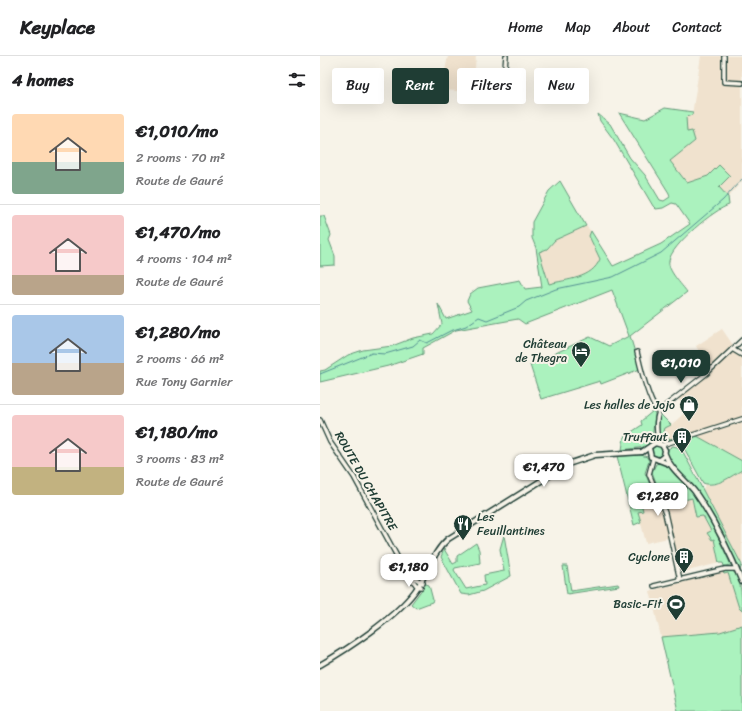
<!DOCTYPE html>
<meta charset="utf-8">
<style>
body{margin:0;font-family:Sriracha,sans-serif;background:#f2f2f2;color:#202124;height:100vh;display:flex;flex-direction:column;font-size:15px;white-space:nowrap}
*{box-sizing:border-box;margin:0}
p{font-size:13px;color:#757577}
.icon{flex:none;width:22px;height:22px;fill:none;stroke:currentColor;stroke-width:2;stroke-linecap:round;stroke-linejoin:round}
.map{position:relative;flex:1;overflow:hidden}
.side{display:flex;flex-direction:column;background:#fff;width:320px}
.side>*{flex:none}
.banner{position:absolute;left:12px;top:12px;width:350px;height:36px;display:flex;gap:8px}
.price{position:absolute;translate:-50% -34px;padding:0 9px;border-radius:8px;background:#fff;color:#222;font-size:13px;line-height:26px;filter:drop-shadow(0 1px 2px #0008)}
.price::after{content:'';position:absolute;left:50%;top:24px;width:12px;height:9px;margin-left:-6px;background:inherit;clip-path:polygon(0 0,100% 0,50% 100%)}
.price.current{background:#1f3d34;color:#fff}
ul{padding:0;list-style:none}
li{display:flex;align-items:center;gap:12px;height:100px;padding:0 12px}
li+li{border-top:1px solid #e0e0e0}
li span{display:grid;place-items:center;flex:none;width:112px;height:80px;border-radius:4px;color:#555}
li>.icon{margin-inline-start:auto}
span .icon{width:48px;height:48px;fill:#fffc;stroke-width:1}
li b{font-size:17px}
h2{display:flex;justify-content:space-between;align-items:center;height:48px;padding:0 12px;font-size:17px}
.pill{padding:0 14px;border-radius:4px;background:#fff;box-shadow:0 4px 16px #0002;font-size:14px;line-height:36px}
.pill.current{background:#1f3d34;color:#fff}
header{display:flex;align-items:center;gap:24px;box-sizing:border-box;height:56px;padding:0 20px;background:#fff;border-bottom:1px solid #e0e0e0}
header strong{font-size:19px}
nav{display:flex;gap:22px;margin-inline-start:auto;font-size:14px}
main{display:flex;flex:1;min-height:0}
.map>svg:first-child{display:block}
.built{fill:#f0e2ce}
.green{fill:#abf2be;stroke:#659879}
.lines{fill:none;stroke-linecap:round;stroke-linejoin:round}
.stream{stroke:#549093;stroke-width:1}
.minor-casing{stroke:#1f3d34;stroke-width:6}
.tertiary-casing{stroke:#1f3d34;stroke-width:7}
.minor{stroke:#f7f3e8;stroke-width:3.5}
.tertiary{stroke:#f7f3e8;stroke-width:4}
.labels{text-anchor:middle;dominant-baseline:central;stroke-width:4;stroke-linejoin:round;paint-order:stroke}
.poi-label{font-size:12px;fill:#1f3d34;stroke:#f7f3e8;text-anchor:end}
.street-label{font-size:12px;fill:#1f3d34;stroke:#f7f3e8}
</style>
<header>
<strong>Keyplace</strong>
<nav><a>Home</a><a>Map</a><a>About</a><a>Contact</a></nav>
</header>
<main>
<section class="side">
<h2>4 homes<svg class="icon" aria-label="filters" viewBox="0 0 24 24"><path d="M4 7h16M4 17h16"/><circle cx="9" cy="7" r="2"/><circle cx="15" cy="17" r="2"/></svg></h2>
<ul>
<li><span style="background:linear-gradient(#ffd9b3 60%,#7fa58c 0)"><svg class="icon" aria-label="home" viewBox="0 0 24 24"><path d="M3 11l9-7 9 7M6 9v11h12V9"/></svg></span><div><b>€1,010/mo</b><p>2 rooms · 70 m²</p><p>Route de Gauré</p></div></li>
<li><span style="background:linear-gradient(#f6c9c9 75%,#b9a48a 0)"><svg class="icon" aria-label="home" viewBox="0 0 24 24"><path d="M3 11l9-7 9 7M6 9v11h12V9"/></svg></span><div><b>€1,470/mo</b><p>4 rooms · 104 m²</p><p>Route de Gauré</p></div></li>
<li><span style="background:linear-gradient(#a9c7e8 60%,#b9a48a 0)"><svg class="icon" aria-label="home" viewBox="0 0 24 24"><path d="M3 11l9-7 9 7M6 9v11h12V9"/></svg></span><div><b>€1,280/mo</b><p>2 rooms · 66 m²</p><p>Rue Tony Garnier</p></div></li>
<li><span style="background:linear-gradient(#f6c9c9 65%,#c2b280 0)"><svg class="icon" aria-label="home" viewBox="0 0 24 24"><path d="M3 11l9-7 9 7M6 9v11h12V9"/></svg></span><div><b>€1,180/mo</b><p>3 rooms · 83 m²</p><p>Route de Gauré</p></div></li>
</ul>
</section>
<div class="map">
<svg width="422" height="655" viewBox="0 0 422 655">
<rect width="100%" height="100%" fill="#f7f3e8"/>
<filter id="ink" filterUnits="userSpaceOnUse"><feTurbulence type="fractalNoise" baseFrequency=".025" numOctaves="2"/><feDisplacementMap in="SourceGraphic" scale="8" xChannelSelector="R" yChannelSelector="G"/><feConvolveMatrix kernelMatrix="1 2 1 2 8 2 1 2 1" color-interpolation-filters="sRGB"/></filter>
<g filter="url(#ink)">
<g class="built">
<path d="M 128,0 L 156,0 L 154,24 L 155,36 L 121,34 Z"/>
<path d="M 381,0 L 422,0 L 422,125 L 408,141 L 399,131 L 367,127 L 350,105 L 375,85 L 367,77 L 366,60 L 372,59 Z"/>
<path d="M 266,170 L 271,175 L 269,180 L 280,203 L 277,211 L 273,215 L 262,220 L 229,228 L 219,196 L 227,193 L 235,184 Z"/>
<path d="M 402,273 L 413,289 L 388,313 L 376,290 Z"/>
<path d="M 416,293 L 422,296 L 422,405 L 377,380 L 357,386 L 357,380 L 351,383 L 348,382 L 344,375 L 345,372 L 351,369 L 368,354 L 358,343 L 387,320 Z"/>
<path d="M 422,414 L 422,509 L 383,434 L 385,428 L 392,429 L 399,427 Z"/>
<path d="M 362,436 L 372,442 L 376,461 L 383,460 L 391,475 L 387,477 L 394,483 L 399,507 L 356,518 L 348,482 L 326,487 L 318,456 L 320,442 L 334,438 L 341,440 Z"/>
<path d="M 403,516 L 404,518 L 408,517 L 412,525 L 419,552 L 422,555 L 422,569 L 400,576 L 341,581 L 330,535 Z"/>
</g>
<g class="green">
<path d="M 345,52 L 373,56 L 372,59 L 366,61 L 367,76 L 372,75 L 375,85 L 350,105 L 367,127 L 388,120 L 399,109 L 410,120 L 399,131 L 408,141 L 409,149 C 395,153 351,189 349,205 C 347,214 362,229 367,236 L 310,280 L 320,313 L 281,328 L 280,325 L 221,343 L 210,309 L 270,281 L 289,290 L 309,280 L 292,234 L 205,268 L 198,263 L 136,274 L 103,292 L 103,298 L 68,310 L 0,326 L 0,315 L 5,314 L 28,299 L 43,294 L 72,290 L 93,282 L 113,278 L 122,268 L 118,248 L 126,263 L 152,254 L 147,245 L 150,238 L 158,232 L 200,224 L 205,233 L 222,231 L 216,192 L 212,182 L 212,166 L 229,135 L 240,125 L 266,170 L 235,184 L 227,193 L 219,196 L 229,228 C 247,223 272,223 280,203 L 269,180 L 271,175 L 293,210 L 341,188 L 370,168 L 356,148 L 352,147 L 343,152 L 336,153 L 333,150 L 294,84 L 280,65 L 278,58 L 290,68 L 310,102 L 325,119 L 340,144 L 344,145 L 350,141 L 349,137 L 299,57 L 325,63 Z"/>
<path d="M 0,160 L 4,160 L 11,179 L 9,184 L 15,200 L 15,209 L 0,210 Z"/>
<path d="M 333,355 L 335,358 L 332,383 L 325,391 L 302,394 L 304,381 L 322,369 L 321,365 Z"/>
<path d="M 340,358 L 351,369 L 345,372 L 344,375 L 348,382 L 351,383 L 357,380 L 357,383 L 343,388 C 337,381 339,367 340,358 Z"/>
<path d="M 377,380 L 422,405 L 422,414 C 411,420 397,432 383,427 L 364,392 L 357,386 Z"/>
<circle cx="337" cy="395" r="6"/>
<path d="M 353,390 L 361,392 L 422,509 L 420,514 L 422,521 L 377,437 L 347,401 L 348,393 Z"/>
<path d="M 321,399 L 327,401 L 329,405 L 325,417 L 334,438 L 320,442 L 323,455 L 318,456 L 321,466 L 314,469 L 297,400 Z"/>
<path d="M 341,406 C 375,421 395,477 411,509 L 404,510 L 403,507 L 399,507 L 394,483 L 392,484 L 387,477 L 391,475 L 383,460 L 376,461 L 372,442 L 364,444 L 361,436 L 341,440 L 332,416 L 336,408 Z"/>
<path d="M 184,479 L 191,520 L 163,535 L 149,539 L 141,538 L 121,501 L 124,493 L 133,508 L 137,506 L 137,500 L 156,487 L 159,494 L 160,507 L 135,512 L 134,514 L 146,533 L 165,529 L 164,519 L 184,515 L 180,493 Z"/>
<path d="M 243,510 L 247,510 L 251,535 L 298,528 L 299,530 L 247,538 Z"/>
<path d="M 410,514 C 422,518 422,544 422,555 L 419,552 L 408,517 L 404,518 L 403,516 Z"/>
<path d="M 106,528 L 109,529 L 113,544 L 112,546 L 96,552 L 91,548 Z"/>
<path d="M 422,569 L 422,655 L 358,655 L 341,581 L 400,576 Z"/>
</g>
<g class="lines">
<path class="stream" d="M 0,318 L 52,297 L 65,298 L 93,290 L 100,284 L 107,287 L 130,275 L 146,270 L 159,261 L 167,264 L 199,251 L 206,245 L 236,233 L 293,221 L 341,197 L 403,144 L 422,123"/>
<defs>
<g id="minor">
<path d="M 404,0 L 404,26 L 422,27"/>
<path d="M 183,35 L 186,0"/>
<circle cx="182" cy="39" r="3.5"/>
<path d="M 412,293 L 422,299"/>
<path d="M 317,296 C 320,309 329,349 339,356"/>
<path d="M 0,364 L 10,386 L 34,421 L 85,515 L 97,530 L 101,531"/>
<path d="M 340,388 C 336,379 335,363 340,354 L 386,318 L 422,284"/>
<path d="M 342,389 L 422,363"/>
<path d="M 333,403 L 329,418 L 345,457 L 360,524"/>
<path d="M 91,520 L 103,527"/>
<path d="M 334,530 L 405,513 L 416,513"/>
</g>
<g id="tertiary">
<path d="M 329,392 L 331,401 L 349,408"/>
<path d="M 345,398 C 350,413 366,424 375,436 C 393,462 410,497 422,526"/>
<path d="M 0,609 C 28,593 76,561 95,535 C 107,519 112,497 128,483 L 248,408 L 275,399 L 322,396 L 335,387 L 342,389 L 345,394 L 344,400 L 339,404"/>
</g>
</defs>
<use href="#minor" class="minor-casing"/>
<use href="#tertiary" class="tertiary-casing"/>
<use href="#minor" class="minor"/>
<use href="#tertiary" class="tertiary"/>
</g>
</g>
<defs>
<symbol id="hotel-pin" viewBox="-11 -11 22 30"><path d="M0 17L-7.5 6A9.5 9.5 0 1 1 7.5 6Z" fill="#1f3d34" stroke="#f7f3e8"/><path d="M-6-4.5h1.5V1H6V5H4.5V3h-9V5H-6ZM-4 0a1.8 1.8 0 1 1 3.6 0ZM.5 0V-2.5h3Q6-2.5 6 0Z" fill="#fff"/></symbol>
<symbol id="shop-pin" viewBox="-11 -11 22 30"><path d="M0 17L-7.5 6A9.5 9.5 0 1 1 7.5 6Z" fill="#1f3d34" stroke="#f7f3e8"/><path d="M-5-2.5h2.3a2.7 3.5 0 0 1 5.4 0H5L5.5 6h-11ZM-1.5-2.5h3a1.5 2.3 0 0 0-3 0Z" fill="#fff"/></symbol>
<symbol id="building-pin" viewBox="-11 -11 22 30"><path d="M0 17L-7.5 6A9.5 9.5 0 1 1 7.5 6Z" fill="#1f3d34" stroke="#f7f3e8"/><path d="M-4-6H4V6H1V3H-1V6H-4ZM-2.5-4.3h1.7v1.8h-1.7ZM.8-4.3h1.7v1.8H.8ZM-2.5-1h1.7V.8h-1.7ZM.8-1h1.7V.8H.8Z" fill="#fff"/></symbol>
<symbol id="restaurant-pin" viewBox="-11 -11 22 30"><path d="M0 17L-7.5 6A9.5 9.5 0 1 1 7.5 6Z" fill="#1f3d34" stroke="#f7f3e8"/><path d="M-5-6h1v4h1v-4h1v4h1v-4h1v5L-1.5 .5V6h-2V.5L-5-1ZM5-6V6H3V1.5H1.5Q1.5-4 5-6Z" fill="#fff"/></symbol>
<symbol id="stadium-pin" viewBox="-11 -11 22 30"><path d="M0 17L-7.5 6A9.5 9.5 0 1 1 7.5 6Z" fill="#1f3d34" stroke="#f7f3e8"/><path d="M0-5a6.5 5 0 1 0 0 10a6.5 5 0 1 0 0-10ZM-3.5-1.8h7v3.6h-7Z" fill="#fff"/></symbol>
</defs>
<g fill-rule="evenodd">
<use href="#hotel-pin" x="250" y="284" width="22" height="30"/>
<use href="#shop-pin" x="358" y="338" width="22" height="30"/>
<use href="#building-pin" x="351" y="370" width="22" height="30"/>
<use href="#restaurant-pin" x="132" y="457" width="22" height="30"/>
<use href="#building-pin" x="353" y="490" width="22" height="30"/>
<use href="#stadium-pin" x="345" y="537" width="22" height="30"/>
</g>
<g class="labels">
<g class="poi-label">
<text x="247" y="288">Château<tspan x="247" dy="14">de Thegra</tspan></text>
<text x="355" y="349">Les halles de Jojo</text>
<text x="348" y="381">Truffaut</text>
<text x="157" y="461" text-anchor="start">Les<tspan x="157" dy="14">Feuillantines</tspan></text>
<text x="350" y="501">Cyclone</text>
<text x="342" y="548">Basic-Fit</text>
</g>
<g class="street-label">
<text transform="translate(46 425) rotate(60)">ROUTE DU CHAPITRE</text>
</g>
</g>
</svg>
<b class="price current" style="left:361px;top:328px">€1,010</b>
<b class="price" style="left:224px;top:432px">€1,470</b>
<b class="price" style="left:338px;top:461px">€1,280</b>
<b class="price" style="left:89px;top:532px">€1,180</b>
<div class="banner">
<a class="pill">Buy</a>
<a class="pill current">Rent</a>
<a class="pill">Filters</a>
<a class="pill">New</a>
</div>
</div>
</main>
